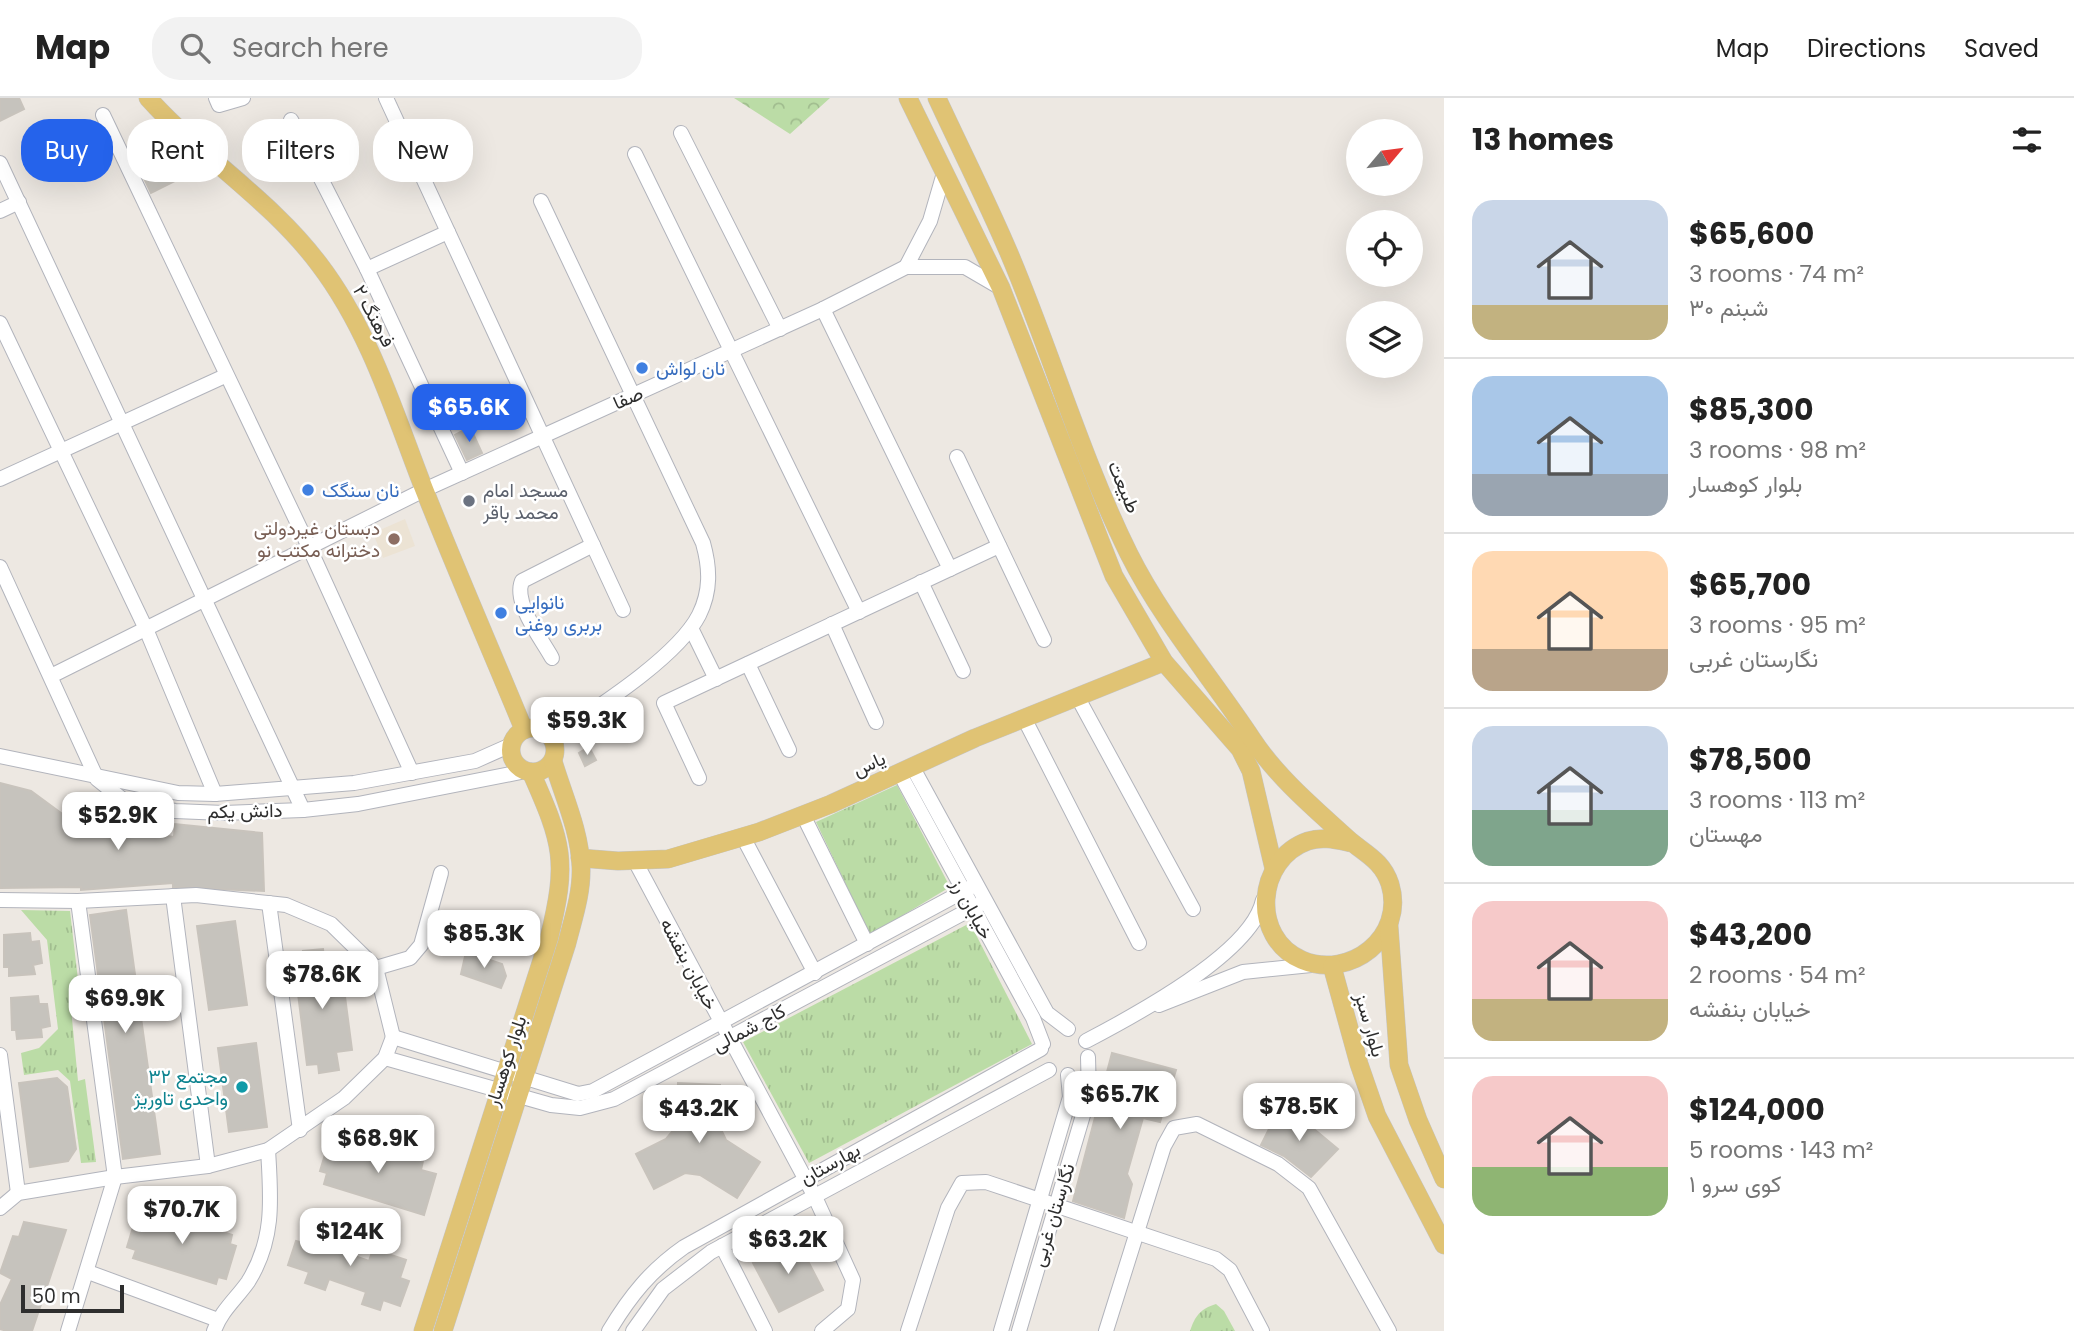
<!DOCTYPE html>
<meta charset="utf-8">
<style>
body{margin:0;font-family:Poppins,Vazirmatn,sans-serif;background:#f2f2f2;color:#222;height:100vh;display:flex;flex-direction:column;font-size:26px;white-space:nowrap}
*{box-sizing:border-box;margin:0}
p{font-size:23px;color:#767676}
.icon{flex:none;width:38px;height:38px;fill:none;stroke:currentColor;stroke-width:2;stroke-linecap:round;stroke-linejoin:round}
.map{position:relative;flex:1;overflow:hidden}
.panel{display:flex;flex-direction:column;background:#fff;width:630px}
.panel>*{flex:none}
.top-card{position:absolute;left:21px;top:21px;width:665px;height:63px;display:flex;gap:14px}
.needle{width:46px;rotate:61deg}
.buttons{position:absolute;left:1346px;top:21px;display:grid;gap:14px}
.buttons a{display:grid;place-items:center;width:77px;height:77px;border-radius:50%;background:#fff;box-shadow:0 7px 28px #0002;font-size:35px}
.scale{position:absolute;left:21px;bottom:18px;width:103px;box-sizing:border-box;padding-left:7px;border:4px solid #2e2e2e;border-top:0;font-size:19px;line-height:24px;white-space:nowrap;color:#2e2e2e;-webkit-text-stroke:5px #fff;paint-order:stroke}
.price{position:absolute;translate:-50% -60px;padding:0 16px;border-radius:14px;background:#fff;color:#222;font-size:23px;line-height:46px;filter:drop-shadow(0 2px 4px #0008)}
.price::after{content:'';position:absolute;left:50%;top:42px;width:21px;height:16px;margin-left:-10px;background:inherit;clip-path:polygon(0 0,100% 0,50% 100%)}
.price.on{background:#2563eb;color:#fff}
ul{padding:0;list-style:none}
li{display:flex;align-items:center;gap:21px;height:175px;padding:0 28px}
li+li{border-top:2px solid #e0e0e0}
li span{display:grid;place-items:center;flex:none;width:196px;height:140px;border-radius:21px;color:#555}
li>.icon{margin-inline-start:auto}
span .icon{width:84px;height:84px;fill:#fffc;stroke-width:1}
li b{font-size:30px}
h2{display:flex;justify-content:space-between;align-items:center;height:84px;padding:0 28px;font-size:30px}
.tag{padding:0 24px;border-radius:28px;background:#fff;box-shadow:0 7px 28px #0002;font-size:24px;line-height:63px}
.tag.on{background:#2563eb;color:#fff}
header{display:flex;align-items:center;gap:42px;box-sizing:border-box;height:98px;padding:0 35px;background:#fff;border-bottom:2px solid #e0e0e0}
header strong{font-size:33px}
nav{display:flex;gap:38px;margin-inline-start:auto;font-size:24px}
.search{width:490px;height:63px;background:#f2f2f2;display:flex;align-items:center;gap:18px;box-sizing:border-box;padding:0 24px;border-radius:28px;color:#767676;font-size:26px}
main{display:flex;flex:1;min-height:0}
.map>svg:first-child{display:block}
.education{fill:#ece3d4}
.grass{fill:url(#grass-tufts)}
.forest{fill:url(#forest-crowns)}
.building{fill:#c6c3bd;stroke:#c8c3bc;stroke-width:2}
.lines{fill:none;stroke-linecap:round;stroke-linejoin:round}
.minor-casing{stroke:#b2b4bc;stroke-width:16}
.major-casing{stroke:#c4c4c4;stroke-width:19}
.minor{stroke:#fff;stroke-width:14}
.major{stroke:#e0c374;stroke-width:18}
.shop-dot{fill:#3f7fe0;stroke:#fff;stroke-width:2.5}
.worship-dot{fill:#6b7280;stroke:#fff;stroke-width:2.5}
.education-dot{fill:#8d6e63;stroke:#fff;stroke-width:2.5}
.culture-dot{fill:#0f9aa8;stroke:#fff;stroke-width:2.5}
.labels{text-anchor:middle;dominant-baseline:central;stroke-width:5;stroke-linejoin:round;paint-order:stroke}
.street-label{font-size:19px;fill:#2e2e2e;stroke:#fff}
.shop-label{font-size:19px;fill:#366cbe;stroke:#fff;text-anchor:start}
.worship-label{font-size:19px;fill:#5b616d;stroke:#fff;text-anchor:start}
.education-label{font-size:19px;fill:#785e54;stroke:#fff;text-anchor:end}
.culture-label{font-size:19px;fill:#0d838f;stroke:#fff;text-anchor:end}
</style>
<header>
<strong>Map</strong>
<div class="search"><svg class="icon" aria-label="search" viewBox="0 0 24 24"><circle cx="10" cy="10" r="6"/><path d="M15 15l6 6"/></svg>Search here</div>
<nav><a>Map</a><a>Directions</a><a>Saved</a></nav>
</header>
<main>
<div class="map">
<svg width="1444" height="1233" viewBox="0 0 1444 1233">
<defs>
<pattern id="grass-tufts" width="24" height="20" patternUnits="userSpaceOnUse" patternTransform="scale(1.75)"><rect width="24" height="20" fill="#bbdca6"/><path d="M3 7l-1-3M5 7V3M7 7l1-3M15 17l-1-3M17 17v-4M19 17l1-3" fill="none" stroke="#a1bd8f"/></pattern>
<pattern id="forest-crowns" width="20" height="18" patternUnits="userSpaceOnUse" patternTransform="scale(1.75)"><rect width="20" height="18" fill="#bbdca6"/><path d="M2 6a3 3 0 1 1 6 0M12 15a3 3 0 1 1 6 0" fill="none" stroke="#a1bd8f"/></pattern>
</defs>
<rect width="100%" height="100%" fill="#ede8e2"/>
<path class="education" d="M 405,421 L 415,448 L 383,460 L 373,435 Z"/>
<g class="grass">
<path d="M 897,687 L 950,789 L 870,837 L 816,724 Z"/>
<path d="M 21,812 L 70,813 L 80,899 L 70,900 L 78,983 L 85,981 L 96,1064 L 81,1065 L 70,983 L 58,972 L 24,977 L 21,955 L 39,950 L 58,931 L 47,842 Z"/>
<path d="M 970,825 L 1032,946 L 809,1065 L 743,944 Z"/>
<path d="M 1216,1206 L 1224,1213 L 1235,1233 L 1190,1233 C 1195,1218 1200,1211 1216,1206 Z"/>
</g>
<path class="forest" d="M 734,0 L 830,0 L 790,36 Z"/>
<g class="building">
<path d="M 0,0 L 19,0 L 24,11 L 0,23 Z"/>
<path d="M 182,54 L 197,72 L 151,95 L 141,74 Z"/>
<path d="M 470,329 L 482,355 L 467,362 L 455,337 Z"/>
<path d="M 589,649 L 596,662 L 585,668 L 579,655 Z"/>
<path d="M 0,685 L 31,693 L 76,726 L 75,715 L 130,733 L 174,739 L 175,726 L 262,735 L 264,793 L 173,789 L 173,785 L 81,792 L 81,789 L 0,790 Z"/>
<path d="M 126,812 L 160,1056 L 123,1061 L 90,817 Z"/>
<path d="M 235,823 L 247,907 L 209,912 L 197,828 Z"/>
<path d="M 30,835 L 31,844 L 39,843 L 42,865 L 33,867 L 35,876 L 9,878 L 9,869 L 4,869 L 4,837 Z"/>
<path d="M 323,851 L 325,870 L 341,868 L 352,952 L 336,954 L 339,972 L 319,975 L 318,966 L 307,967 L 294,864 L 304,863 L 303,853 Z"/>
<path d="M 466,854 L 502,866 L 506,878 L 501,890 L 461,876 Z"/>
<path d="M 38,898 L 39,906 L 47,906 L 50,928 L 41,930 L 42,939 L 17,941 L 16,932 L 12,932 L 11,900 Z"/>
<path d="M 256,945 L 267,1029 L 229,1034 L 218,950 Z"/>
<path d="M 1112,955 L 1176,972 L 1160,1024 L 1143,1020 L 1127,1076 L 1132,1086 L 1124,1120 L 1073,1103 Z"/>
<path d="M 57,980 L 67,989 L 76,1051 L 68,1063 L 30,1069 L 19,985 Z"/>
<path d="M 678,985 L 720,987 L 718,1025 L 726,1042 L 760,1064 L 737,1100 L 700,1077 L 685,1075 L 654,1091 L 636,1056 L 666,1041 L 676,1029 Z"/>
<path d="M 1278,1013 L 1308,1026 L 1338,1051 L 1311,1079 L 1284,1058 L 1261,1047 Z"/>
<path d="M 330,1040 L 353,1047 L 354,1042 L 423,1063 L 421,1072 L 436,1076 L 424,1117 L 324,1086 L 327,1075 L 320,1073 Z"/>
<path d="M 149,1109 L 232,1137 L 230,1146 L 236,1148 L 226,1181 L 218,1179 L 216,1186 L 133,1160 L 136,1152 L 127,1149 L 137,1116 L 146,1119 Z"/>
<path d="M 24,1124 L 66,1132 L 32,1233 L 7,1233 L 0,1231 L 0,1207 L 12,1181 L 0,1175 L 13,1138 L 19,1139 Z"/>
<path d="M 309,1128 L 351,1142 L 346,1155 L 369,1163 L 373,1151 L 406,1162 L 400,1180 L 409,1183 L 400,1208 L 383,1202 L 380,1212 L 362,1206 L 366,1194 L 329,1181 L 325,1192 L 305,1185 L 309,1174 L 288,1167 L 296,1143 L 304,1145 Z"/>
<path d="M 797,1142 L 823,1192 L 779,1214 L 753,1165 Z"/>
</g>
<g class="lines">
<defs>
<g id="minor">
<path d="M 216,0 L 219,7 L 243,0"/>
<path d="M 386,0 L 623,512"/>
<path d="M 103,17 L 309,449 L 412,675"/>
<path d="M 291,22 L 367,171 L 462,375"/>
<path d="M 681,35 L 780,231"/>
<path d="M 635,56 L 859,514"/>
<path d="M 0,65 L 303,712"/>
<path d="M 541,103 L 703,445 C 710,470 711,493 699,517 C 677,560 592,613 552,640"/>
<path d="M 0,113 L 19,104"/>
<path d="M 906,169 L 930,123 L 944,75"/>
<path d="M 367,171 L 448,134"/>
<path d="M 823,211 L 950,471"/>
<path d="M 0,225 L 146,531 L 215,696"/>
<path d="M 957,359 L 1044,542"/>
<path d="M 0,381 L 225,278"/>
<path d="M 0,469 L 97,681 L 127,705 L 175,713 L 224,715 L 303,712 L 358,706 L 526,673"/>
<path d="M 921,484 L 963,573"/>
<path d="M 832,526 L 876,624"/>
<path d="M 691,530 L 716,581"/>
<path d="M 552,560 C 541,540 513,505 522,483 L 593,447"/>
<path d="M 748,566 L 789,652"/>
<path d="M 51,578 L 424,392 L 823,211 L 906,169 L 965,169 L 1001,190"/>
<path d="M 1078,600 L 1193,811"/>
<path d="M 1025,622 L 1139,845"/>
<path d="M 0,658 L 178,695 L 215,696 L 354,685 L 475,663 L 511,647"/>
<path d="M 913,670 L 1047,915 L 1068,931"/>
<path d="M 900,676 L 1033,920 L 1043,946"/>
<path d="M 699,680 L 664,605 L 999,448"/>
<path d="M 803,717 L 867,846"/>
<path d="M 743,739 L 815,875"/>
<path d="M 635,763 L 815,1099 L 853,1182 L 848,1211 L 822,1233"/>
<path d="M 173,798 L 208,1068"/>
<path d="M 0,802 L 78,803 L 196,797 L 286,807 L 331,826 L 376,870 L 393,939"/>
<path d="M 269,805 L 300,1032"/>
<path d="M 376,870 L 410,860 L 421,847 L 441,775"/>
<path d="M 1159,907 L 1243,874 L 1311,867"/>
<path d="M 393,939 L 578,996 L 593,993 L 975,787"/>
<path d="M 1086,943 C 1132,919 1252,855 1263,802"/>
<path d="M 0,957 L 18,1095"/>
<path d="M 385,960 L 551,1007 L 580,1010 L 614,1001 L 984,804"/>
<path d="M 0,1110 L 18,1095 L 115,1079 L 208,1068 L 268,1052 L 344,1000 L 385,960 L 393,939"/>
<path d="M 722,1148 L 765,1233"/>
<path d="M 88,1174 L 218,1222"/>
<path d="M 68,1233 L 115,1079 L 78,803"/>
<path d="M 214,1233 C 221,1213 236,1201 248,1184 C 275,1141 271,1100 268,1052"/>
<path d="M 609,1233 C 630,1198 651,1172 684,1149 L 1041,951"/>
<path d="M 633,1233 L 663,1191 L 711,1154 L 1049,972"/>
<path d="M 908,1233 L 948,1110 L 962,1085 L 986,1084 L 1216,1161 L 1230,1172 L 1262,1233"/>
<path d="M 1001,1233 L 1070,999 L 1068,977"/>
<path d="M 1019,1233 L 1089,997 L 1088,959"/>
<path d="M 1106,1233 L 1164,1048 L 1174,1030 L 1197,1026 L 1278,1066 L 1309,1090 L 1389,1233"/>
</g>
<g id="major">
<path d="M 148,0 C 201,59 271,102 319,166 C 370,233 394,314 424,391 C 456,472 491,552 524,632"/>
<path d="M 908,0 L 1001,190 L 1114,478 L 1164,564 L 1240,651 L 1251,673 L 1274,771"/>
<path d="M 937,0 C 961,52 987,103 1009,155 C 1051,254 1081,359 1129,456 C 1162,522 1211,579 1252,641 C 1277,679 1314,710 1348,741 C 1365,756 1382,762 1390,786 C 1406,839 1350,882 1302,862 C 1250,840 1256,761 1308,743 C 1323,738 1337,742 1352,745"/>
<circle cx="533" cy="652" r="22"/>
<path d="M 580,760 L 618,763 L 668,761 L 759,734 L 831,706 L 975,640 L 1164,564"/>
<path d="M 1389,828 L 1399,967 L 1418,1022 L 1444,1081"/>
<path d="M 1332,868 L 1359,966 L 1377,1018 L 1444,1147"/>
<path d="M 423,1233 L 549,840 C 568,763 563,746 531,674"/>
<path d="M 443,1233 L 567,845 C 573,821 582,795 581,769 C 580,733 563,697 553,663"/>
</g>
</defs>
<use href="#minor" class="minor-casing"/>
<use href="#major" class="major-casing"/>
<use href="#minor" class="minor"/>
<use href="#major" class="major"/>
</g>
<g class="shop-dot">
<circle cx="642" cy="270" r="7"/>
<circle cx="308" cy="392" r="7"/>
<circle cx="501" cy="515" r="7"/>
</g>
<circle class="worship-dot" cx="469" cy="403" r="7"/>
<circle class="education-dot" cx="394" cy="441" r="7"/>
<circle class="culture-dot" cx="242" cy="989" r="7"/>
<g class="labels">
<g class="street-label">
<text transform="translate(374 218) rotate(62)">فرهنگ ۲</text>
<text transform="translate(628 300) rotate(-24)">صفا</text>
<text transform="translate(1124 389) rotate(67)">طبیعت</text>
<text transform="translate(869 666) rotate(-24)">یاس</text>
<text transform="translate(245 713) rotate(-1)">دانش یکم</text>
<text transform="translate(972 811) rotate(61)">خیابان رز</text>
<text transform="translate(689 866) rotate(62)">خیابان بنفشه</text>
<text transform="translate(1370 927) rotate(74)">بلوار سبز</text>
<text transform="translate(749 930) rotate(-28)">کاج شمالی</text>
<text transform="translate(506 963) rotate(-72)">بلوار کوهسار</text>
<text transform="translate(830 1066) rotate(-29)">بهارستان</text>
<text transform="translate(1053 1117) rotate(-73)">نگارستان غربی</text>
</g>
<g class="shop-label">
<text x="656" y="270">نان لواش</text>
<text x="322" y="392">نان سنگک</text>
<text x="515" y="504">نانوایی<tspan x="515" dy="22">بربری روغنی</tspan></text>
</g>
<g class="worship-label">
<text x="483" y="392">مسجد امام<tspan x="483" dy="22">محمد باقر</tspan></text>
</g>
<g class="education-label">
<text x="380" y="430">دبستان غیردولتی<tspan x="380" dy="22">دخترانه مکتب نو</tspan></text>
</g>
<g class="culture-label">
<text x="228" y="978">مجتمع ۳۲<tspan x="228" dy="22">واحدی تاوریژ</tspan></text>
</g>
</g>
</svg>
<div class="buttons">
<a><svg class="needle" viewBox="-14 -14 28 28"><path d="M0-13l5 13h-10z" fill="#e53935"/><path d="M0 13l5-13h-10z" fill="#767676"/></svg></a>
<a><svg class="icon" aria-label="locate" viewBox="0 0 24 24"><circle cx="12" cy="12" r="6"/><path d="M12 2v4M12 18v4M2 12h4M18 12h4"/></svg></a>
<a><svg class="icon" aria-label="layers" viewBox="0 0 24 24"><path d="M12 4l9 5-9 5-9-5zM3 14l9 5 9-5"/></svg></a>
</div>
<div class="scale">50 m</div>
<b class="price on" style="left:469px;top:346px">$65.6K</b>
<b class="price" style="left:587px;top:659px">$59.3K</b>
<b class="price" style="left:118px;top:754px">$52.9K</b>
<b class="price" style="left:484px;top:872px">$85.3K</b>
<b class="price" style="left:322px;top:913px">$78.6K</b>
<b class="price" style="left:125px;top:937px">$69.9K</b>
<b class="price" style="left:1120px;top:1033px">$65.7K</b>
<b class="price" style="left:1299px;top:1045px">$78.5K</b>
<b class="price" style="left:699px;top:1047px">$43.2K</b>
<b class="price" style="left:378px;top:1077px">$68.9K</b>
<b class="price" style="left:182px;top:1148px">$70.7K</b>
<b class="price" style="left:350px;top:1170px">$124K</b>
<b class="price" style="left:788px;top:1178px">$63.2K</b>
<div class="top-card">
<a class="tag on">Buy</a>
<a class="tag">Rent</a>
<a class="tag">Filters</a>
<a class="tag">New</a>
</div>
</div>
<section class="panel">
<h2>13 homes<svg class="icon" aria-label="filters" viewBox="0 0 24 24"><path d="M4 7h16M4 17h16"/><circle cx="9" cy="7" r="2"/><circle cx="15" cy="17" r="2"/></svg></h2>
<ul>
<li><span style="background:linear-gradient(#c9d6e8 75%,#c2b280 0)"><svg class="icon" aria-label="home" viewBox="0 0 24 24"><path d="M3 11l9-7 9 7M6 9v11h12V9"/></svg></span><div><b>$65,600</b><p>3 rooms · 74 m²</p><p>شبنم ۳۰</p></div></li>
<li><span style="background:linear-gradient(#a9c7e8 70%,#9aa5b1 0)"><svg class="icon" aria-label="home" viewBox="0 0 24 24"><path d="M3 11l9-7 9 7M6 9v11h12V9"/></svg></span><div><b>$85,300</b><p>3 rooms · 98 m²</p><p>بلوار کوهسار</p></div></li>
<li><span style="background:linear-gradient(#ffd9b3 70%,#b9a48a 0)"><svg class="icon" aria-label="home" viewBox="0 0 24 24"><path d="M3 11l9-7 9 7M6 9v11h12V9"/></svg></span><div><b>$65,700</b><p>3 rooms · 95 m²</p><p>نگارستان غربی</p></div></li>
<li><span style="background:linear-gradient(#c9d6e8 60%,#7fa58c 0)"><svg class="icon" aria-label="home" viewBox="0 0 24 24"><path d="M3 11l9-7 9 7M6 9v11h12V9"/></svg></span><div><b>$78,500</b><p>3 rooms · 113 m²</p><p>مهستان</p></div></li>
<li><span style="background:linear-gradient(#f6c9c9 70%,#c2b280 0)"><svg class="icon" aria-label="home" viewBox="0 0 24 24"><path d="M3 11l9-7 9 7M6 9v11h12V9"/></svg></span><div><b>$43,200</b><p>2 rooms · 54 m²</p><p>خیابان بنفشه</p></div></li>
<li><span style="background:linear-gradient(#f6c9c9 65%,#8fb573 0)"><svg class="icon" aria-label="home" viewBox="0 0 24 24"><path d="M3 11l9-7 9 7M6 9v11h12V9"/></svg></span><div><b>$124,000</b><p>5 rooms · 143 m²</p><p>کوی سرو ۱</p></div></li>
</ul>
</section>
</main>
